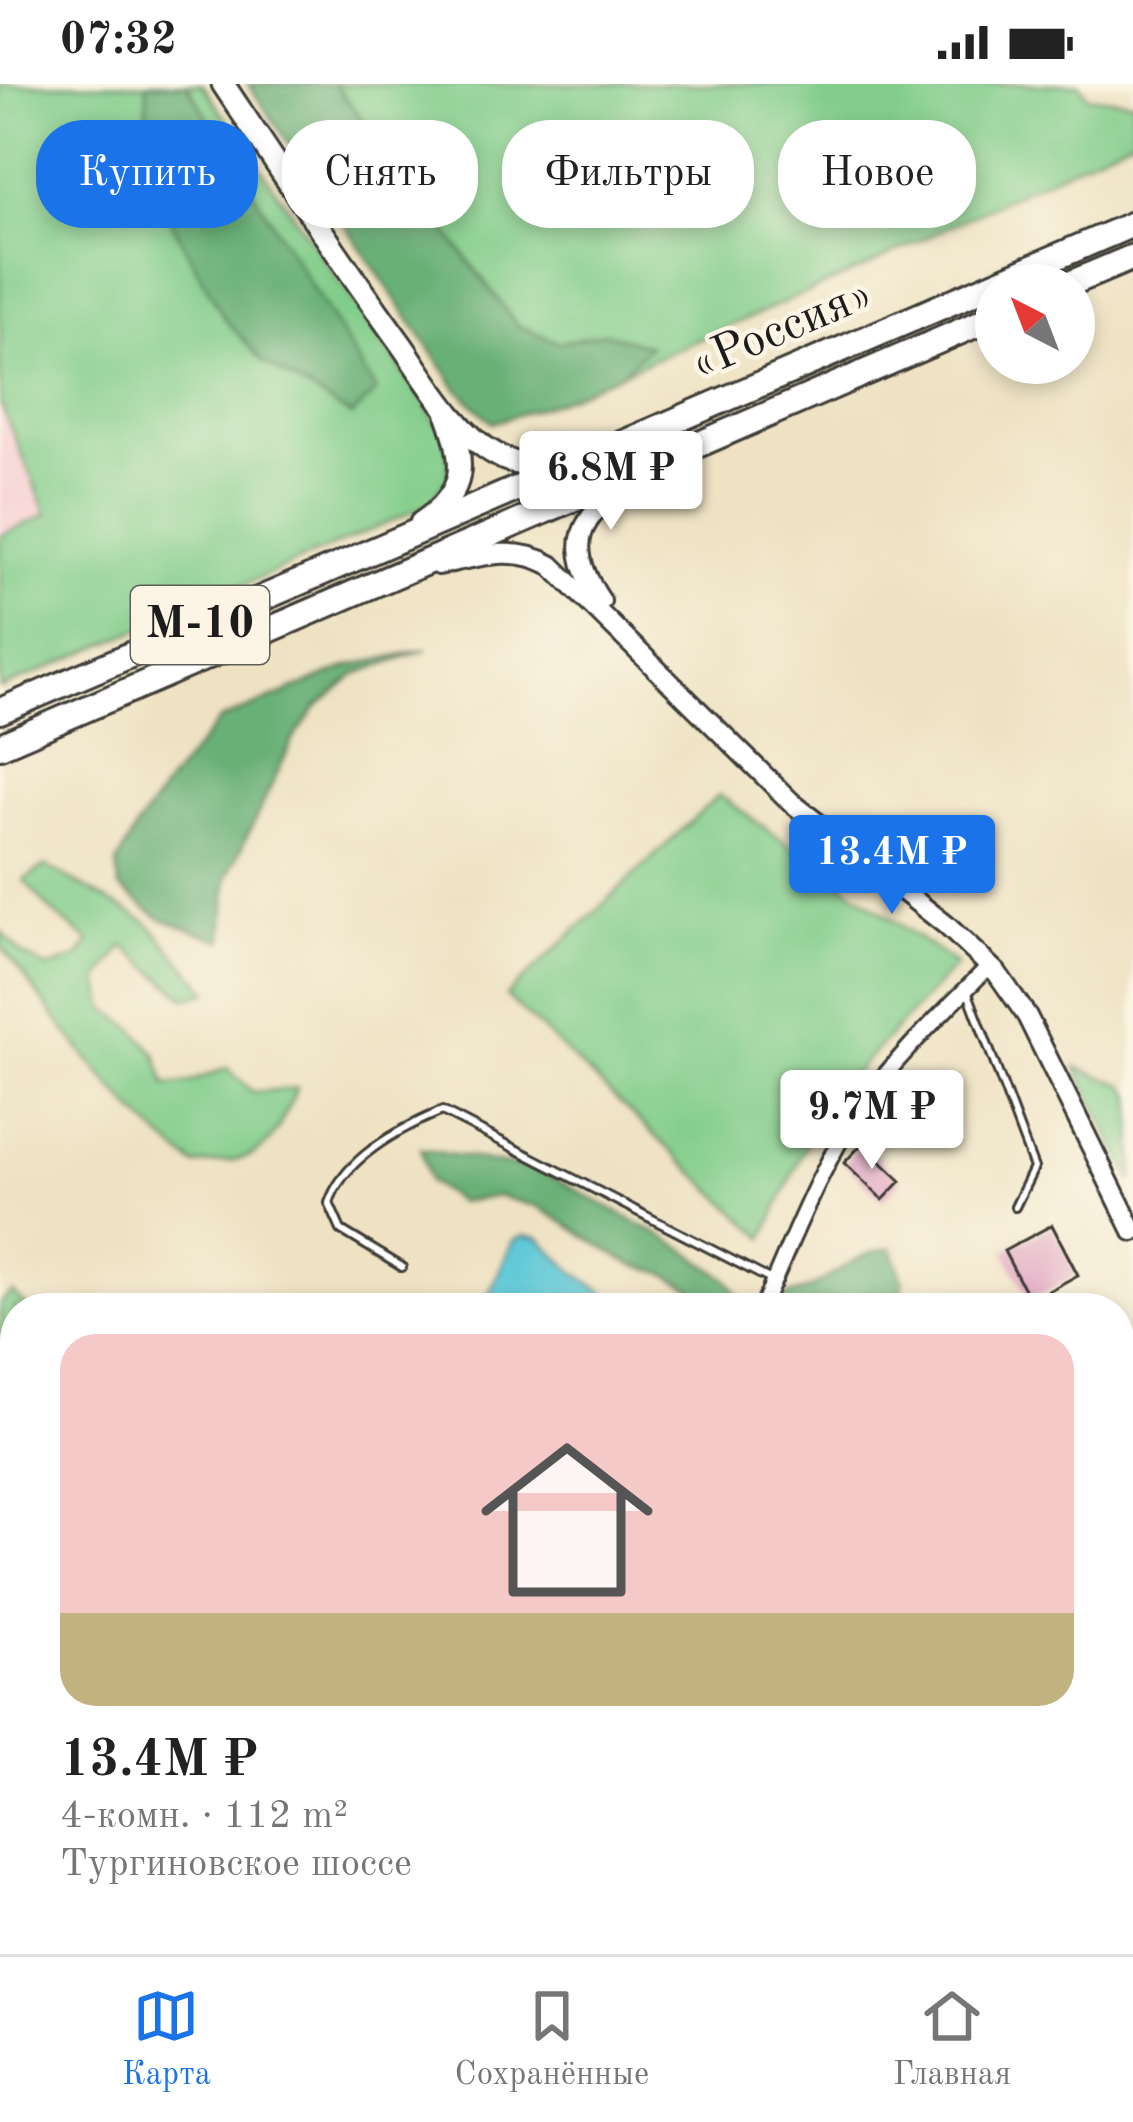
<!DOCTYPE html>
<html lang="ru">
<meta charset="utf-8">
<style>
body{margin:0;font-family:"Old Standard TT",serif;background:#f6f6f6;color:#222;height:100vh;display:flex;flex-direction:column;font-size:45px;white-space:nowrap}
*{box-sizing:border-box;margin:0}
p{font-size:39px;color:#767676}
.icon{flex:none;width:66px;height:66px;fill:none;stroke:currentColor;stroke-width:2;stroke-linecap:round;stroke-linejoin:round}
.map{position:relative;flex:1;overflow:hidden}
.details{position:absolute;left:0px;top:1209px;width:1134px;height:663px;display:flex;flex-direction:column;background:#fff;border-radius:48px 48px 0 0;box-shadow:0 6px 18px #0003}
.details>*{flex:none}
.guide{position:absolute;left:36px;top:36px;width:1062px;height:108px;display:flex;gap:24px}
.needle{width:78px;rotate:318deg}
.buttons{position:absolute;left:975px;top:180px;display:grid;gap:24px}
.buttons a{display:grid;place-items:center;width:120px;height:120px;border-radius:50%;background:#fff;box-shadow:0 6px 18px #0003;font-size:60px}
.price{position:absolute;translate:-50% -102px;padding:0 27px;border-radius:12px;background:#fff;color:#222;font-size:39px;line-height:78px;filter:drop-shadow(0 3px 6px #0008)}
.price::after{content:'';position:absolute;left:50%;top:72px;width:36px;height:27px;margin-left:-18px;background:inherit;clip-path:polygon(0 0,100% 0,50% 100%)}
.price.selected{background:#1a73e8;color:#fff}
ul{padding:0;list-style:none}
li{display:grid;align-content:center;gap:24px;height:636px;padding:0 60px}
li+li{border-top:3px solid #e0e0e0}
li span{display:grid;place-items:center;height:372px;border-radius:36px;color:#555}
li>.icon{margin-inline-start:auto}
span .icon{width:216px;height:216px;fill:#fffc;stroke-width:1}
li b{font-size:51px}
.tag{padding:0 42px;border-radius:48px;background:#fff;box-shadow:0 6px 18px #0003;font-size:42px;line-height:108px}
.tag.selected{background:#1a73e8;color:#fff}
.status{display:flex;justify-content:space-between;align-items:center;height:84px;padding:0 60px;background:#fff;direction:ltr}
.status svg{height:33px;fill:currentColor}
.tabs{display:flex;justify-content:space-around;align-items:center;height:168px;border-top:3px solid #e0e0e0;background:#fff;font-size:33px;color:#767676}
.tabs a{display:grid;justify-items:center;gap:6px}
.tabs .selected{color:#1a73e8}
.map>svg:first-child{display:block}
.built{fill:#f7cfd4}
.green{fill:#82cd8b;stroke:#4f7454;stroke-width:3}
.forest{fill:#69b077;stroke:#42664a;stroke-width:3}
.water{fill:#5ec9d7;stroke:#3d727a;stroke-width:3}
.building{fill:#d991b9}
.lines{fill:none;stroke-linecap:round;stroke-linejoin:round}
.lane-casing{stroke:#3c3a35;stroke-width:12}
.street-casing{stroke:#3c3a35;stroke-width:20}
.secondary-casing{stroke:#3c3a35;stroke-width:24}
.primary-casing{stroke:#3c3a35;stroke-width:27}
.highway-casing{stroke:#3c3a35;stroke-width:30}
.lane{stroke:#fff;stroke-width:6}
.street{stroke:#fff;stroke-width:14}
.secondary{stroke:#fff;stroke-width:18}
.primary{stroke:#fff;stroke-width:21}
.highway{stroke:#fff;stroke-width:24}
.labels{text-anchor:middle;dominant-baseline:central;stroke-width:9;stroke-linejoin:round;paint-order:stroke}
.shield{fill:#fcf5e5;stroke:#5f5d58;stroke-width:3}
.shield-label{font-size:45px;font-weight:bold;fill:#1c1c1c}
.street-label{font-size:48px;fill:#1c1c1c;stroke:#fcf5e5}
</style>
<div class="status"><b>07:32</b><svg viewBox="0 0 49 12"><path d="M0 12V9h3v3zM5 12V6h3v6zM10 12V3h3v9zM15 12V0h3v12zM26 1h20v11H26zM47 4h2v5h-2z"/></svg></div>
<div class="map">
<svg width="1133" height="1870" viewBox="0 0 1133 1870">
<rect width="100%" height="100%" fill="#fcf5e5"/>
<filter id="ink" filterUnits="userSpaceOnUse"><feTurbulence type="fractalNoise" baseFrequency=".00833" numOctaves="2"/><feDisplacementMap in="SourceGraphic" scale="24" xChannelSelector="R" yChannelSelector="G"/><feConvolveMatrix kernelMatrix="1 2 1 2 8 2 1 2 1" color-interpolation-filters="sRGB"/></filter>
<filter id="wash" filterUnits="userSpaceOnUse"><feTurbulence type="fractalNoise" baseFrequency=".004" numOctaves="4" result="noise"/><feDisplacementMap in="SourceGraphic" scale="48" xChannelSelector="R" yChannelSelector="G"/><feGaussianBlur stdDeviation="2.7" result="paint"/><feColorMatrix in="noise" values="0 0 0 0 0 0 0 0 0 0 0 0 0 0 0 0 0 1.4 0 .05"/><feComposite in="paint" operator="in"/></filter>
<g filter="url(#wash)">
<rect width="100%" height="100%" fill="#eee2c2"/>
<path class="built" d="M 0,319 L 47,431 L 0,452 Z"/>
<g class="green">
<path d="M 0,0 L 202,0 L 421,314 L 446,354 L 450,390 L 431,418 L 397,435 L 0,605 L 0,452 L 47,430 L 0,319 Z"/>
<path d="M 335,0 L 1080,0 L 1087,12 L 1133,17 L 1133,53 L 862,185 L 621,289 L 649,262 L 604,249 L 559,259 L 517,241 Z"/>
<path d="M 719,711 L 956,881 L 824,1021 L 764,1154 L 506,912 Z"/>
<path d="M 46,782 L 147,838 L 209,908 L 186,914 L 124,862 L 99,896 L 106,925 L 133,944 L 156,970 L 166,1001 L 188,999 L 227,984 L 253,1008 L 297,1004 C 268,1068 267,1075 195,1081 C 114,1020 62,940 0,861 L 0,847 L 23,871 L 48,884 L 77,874 L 90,858 L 51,827 L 24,796 Z"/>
<path d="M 1076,983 L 1124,1001 L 1133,1012 L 1133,1098 Z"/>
<path d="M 13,1209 L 28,1224 L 15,1224 L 15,1319 L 0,1332 L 0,1219 Z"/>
</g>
<g class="forest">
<path d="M 147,0 L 187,0 L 376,307 L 352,332 L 263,278 L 224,234 L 145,90 Z"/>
<path d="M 248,0 L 335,0 L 517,241 L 559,259 L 604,249 L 650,262 L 621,289 L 556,318 L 492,339 L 456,303 Z"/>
<path d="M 427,565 L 356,590 L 316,624 L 293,656 L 227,794 L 223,857 L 159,834 L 119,803 L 117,779 L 135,746 L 169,697 L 220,636 L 350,582 Z"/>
<path d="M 421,1065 L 541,1087 L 682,1163 L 728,1196 L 740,1214 L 722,1221 L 661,1188 L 632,1181 L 540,1124 L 499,1112 L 458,1118 L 429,1097 Z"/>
<path d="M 892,1164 L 903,1197 L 901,1224 L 785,1224 L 787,1211 C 829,1204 845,1170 892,1164 Z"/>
</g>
<path class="water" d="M 524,1152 L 539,1154 L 574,1188 L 627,1224 L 518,1224 L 489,1210 L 513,1157 Z"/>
<g id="blocks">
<g class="building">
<path d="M 862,1060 L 901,1097 L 883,1116 L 844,1079 Z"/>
<path d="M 1052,1141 L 1078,1191 L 1030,1217 L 1004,1167 Z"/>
</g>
</g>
</g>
<g filter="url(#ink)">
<use href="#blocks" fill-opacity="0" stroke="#3c3a35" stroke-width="3"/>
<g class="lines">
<defs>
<g id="lane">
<path d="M 968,909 L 1034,1084 L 1015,1123"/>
<path d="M 402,1183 L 341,1146 L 329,1119 C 344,1074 401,1044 442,1027 L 771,1196"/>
</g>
<g id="street">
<path d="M 762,1224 C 793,1154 821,1080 865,1017 C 901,967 947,925 990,881"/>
<path d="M 949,1857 L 954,1870"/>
<path d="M 462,1870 L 480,1857"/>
</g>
<g id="secondary">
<path d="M 438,481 C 477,473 514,460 551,481 L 792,719 L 946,841 L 997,889 L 1027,932 L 1133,1147"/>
<path d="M 601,517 C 563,460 579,433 631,398"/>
</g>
<g id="primary">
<path d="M 223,0 C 281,87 339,175 401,260 C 427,297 456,349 497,371 C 520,385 543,381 569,376"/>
<path d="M 421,439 C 467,408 466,381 448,332"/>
</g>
<g id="highway">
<path d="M 1067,201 L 1133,173"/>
<path d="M 0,627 L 1133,140"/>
<path d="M 0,662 L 996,232"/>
</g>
</defs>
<use href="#lane" class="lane-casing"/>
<use href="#street" class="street-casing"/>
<use href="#secondary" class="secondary-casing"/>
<use href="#primary" class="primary-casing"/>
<use href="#highway" class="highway-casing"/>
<use href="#lane" class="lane"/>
<use href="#street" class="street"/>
<use href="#secondary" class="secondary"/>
<use href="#primary" class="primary"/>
<use href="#highway" class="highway"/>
</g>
</g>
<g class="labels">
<rect class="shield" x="131" y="502" width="138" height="78" rx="9"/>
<g class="shield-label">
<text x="200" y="541">М-10</text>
</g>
<g class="street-label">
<text transform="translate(782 246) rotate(-23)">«Россия»</text>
</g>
</g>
</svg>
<div class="buttons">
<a><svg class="needle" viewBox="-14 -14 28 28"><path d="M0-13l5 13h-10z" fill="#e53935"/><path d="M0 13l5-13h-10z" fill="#767676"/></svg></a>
</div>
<b class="price" style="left:611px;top:449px">6.8M ₽</b>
<b class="price selected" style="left:892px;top:833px">13.4M ₽</b>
<b class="price" style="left:872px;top:1088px">9.7M ₽</b>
<div class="guide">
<a class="tag selected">Купить</a>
<a class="tag">Снять</a>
<a class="tag">Фильтры</a>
<a class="tag">Новое</a>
</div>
<section class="details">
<ul>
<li><span style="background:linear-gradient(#f6c9c9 75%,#c2b280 0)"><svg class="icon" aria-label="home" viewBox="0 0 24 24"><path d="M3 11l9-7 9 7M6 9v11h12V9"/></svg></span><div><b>13.4M ₽</b><p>4-комн. · 112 m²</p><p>Тургиновское шоссе</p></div></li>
</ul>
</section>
</div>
<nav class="tabs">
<a class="selected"><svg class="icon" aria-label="map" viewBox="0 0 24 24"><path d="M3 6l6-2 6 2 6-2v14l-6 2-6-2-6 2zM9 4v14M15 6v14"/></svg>Карта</a>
<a><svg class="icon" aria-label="saved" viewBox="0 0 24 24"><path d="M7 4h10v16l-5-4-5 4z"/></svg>Сохранённые</a>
<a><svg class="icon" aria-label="home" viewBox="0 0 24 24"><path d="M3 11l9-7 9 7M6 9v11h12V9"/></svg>Главная</a>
</nav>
